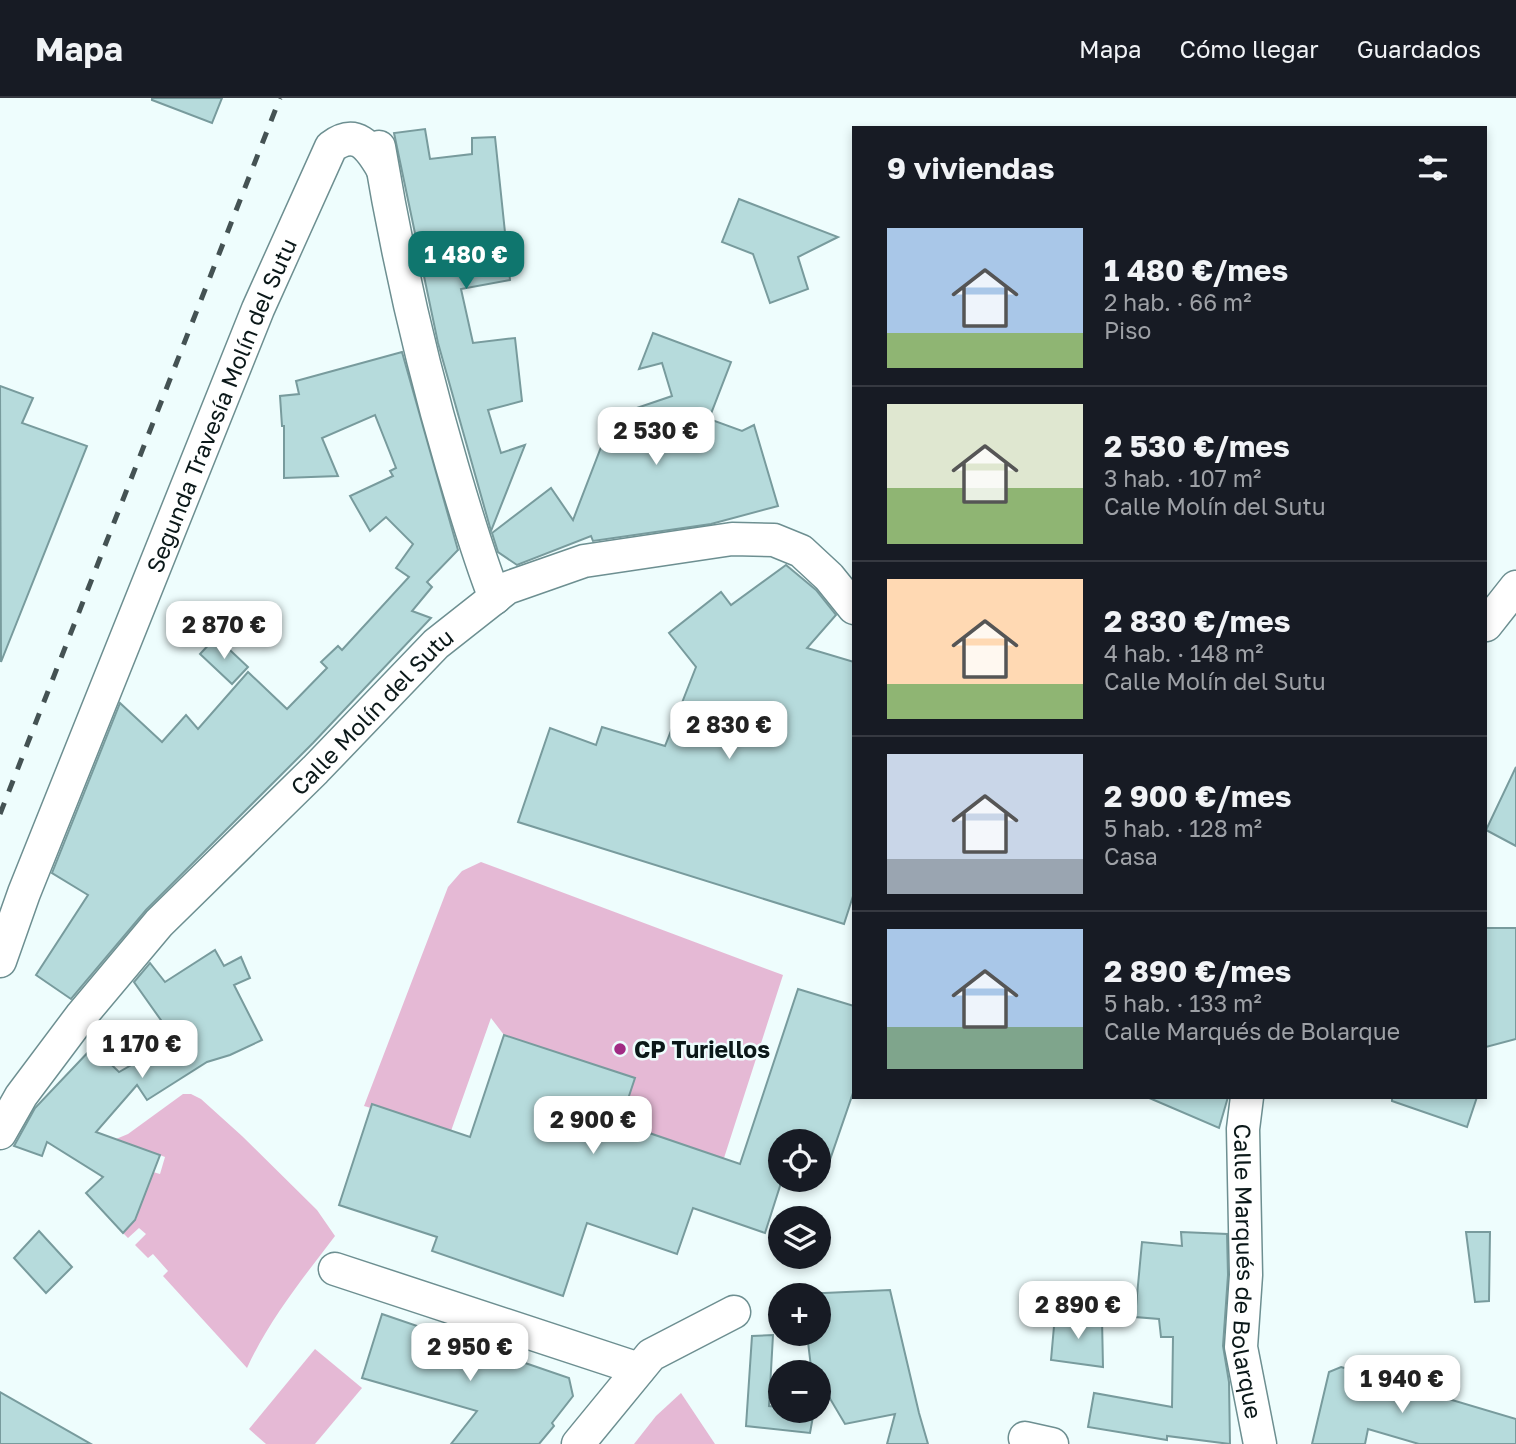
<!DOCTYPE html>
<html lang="es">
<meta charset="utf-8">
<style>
body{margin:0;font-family:"Golos Text",sans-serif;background:#242831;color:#f1f3f6;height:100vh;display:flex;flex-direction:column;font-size:26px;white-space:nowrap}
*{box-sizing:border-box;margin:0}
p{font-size:23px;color:#9ea1a6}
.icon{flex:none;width:38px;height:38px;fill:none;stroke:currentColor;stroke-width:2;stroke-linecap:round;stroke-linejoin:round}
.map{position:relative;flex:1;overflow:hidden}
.drawer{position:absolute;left:852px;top:28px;width:635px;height:973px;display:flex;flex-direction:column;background:#171b24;border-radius:0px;box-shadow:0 4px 10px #0003}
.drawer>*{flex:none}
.fabs{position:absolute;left:768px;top:1031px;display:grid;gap:14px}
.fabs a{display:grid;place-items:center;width:63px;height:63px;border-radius:50%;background:#171b24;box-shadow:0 4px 10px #0003;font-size:35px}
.price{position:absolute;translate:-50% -60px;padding:0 16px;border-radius:14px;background:#fff;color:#222;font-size:23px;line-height:46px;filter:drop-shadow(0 2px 4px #0008)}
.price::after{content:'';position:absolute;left:50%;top:42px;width:21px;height:16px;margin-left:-10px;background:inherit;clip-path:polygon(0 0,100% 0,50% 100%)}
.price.on{background:#0f766e;color:#fff}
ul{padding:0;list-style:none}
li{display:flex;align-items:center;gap:21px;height:175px;padding:0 35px}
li+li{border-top:2px solid #363941}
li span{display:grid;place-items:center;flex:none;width:196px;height:140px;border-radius:0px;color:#555}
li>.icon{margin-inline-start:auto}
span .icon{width:84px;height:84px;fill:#fffc;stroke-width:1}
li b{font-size:30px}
h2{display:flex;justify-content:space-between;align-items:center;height:84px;padding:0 35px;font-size:30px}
header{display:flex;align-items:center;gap:42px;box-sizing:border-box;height:98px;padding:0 35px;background:#171b24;border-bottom:2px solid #363941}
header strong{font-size:33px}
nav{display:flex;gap:38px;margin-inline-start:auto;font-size:24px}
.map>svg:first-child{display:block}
.green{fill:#e5b9d5}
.building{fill:#b6dbdc;stroke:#789b9d;stroke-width:2}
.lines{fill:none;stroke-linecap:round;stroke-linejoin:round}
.minor-casing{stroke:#6d8f91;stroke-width:35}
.minor{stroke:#fff;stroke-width:32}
.rail{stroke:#445253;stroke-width:5;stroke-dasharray:12 12;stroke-linecap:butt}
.poi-dot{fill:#a12b84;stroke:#eefdfd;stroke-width:2.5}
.labels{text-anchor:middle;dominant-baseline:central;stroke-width:5;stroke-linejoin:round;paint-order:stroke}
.street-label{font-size:23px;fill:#0b1819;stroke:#eefdfd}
.poi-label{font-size:23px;font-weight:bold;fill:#0b1819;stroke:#eefdfd;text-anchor:start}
</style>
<header>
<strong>Mapa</strong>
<nav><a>Mapa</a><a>Cómo llegar</a><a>Guardados</a></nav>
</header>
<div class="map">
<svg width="1516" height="1346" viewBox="0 0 1516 1346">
<rect width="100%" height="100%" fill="#eefdfd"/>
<g class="green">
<path d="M 481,764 L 783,877 L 724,1060 L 656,1038 L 614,1041 L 634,980 L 504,937 L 491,920 L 451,1033 L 373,1006 L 371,1010 L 364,1008 L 448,789 L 462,773 Z"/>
<path d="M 183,996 L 191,996 L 201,1001 L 242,1038 L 317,1112 L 335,1138 C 303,1180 269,1222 247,1270 L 163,1178 L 168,1173 L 153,1156 L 148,1160 L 135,1147 L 146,1136 L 139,1130 L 128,1140 L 123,1135 L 136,1121 L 153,1074 L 160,1076 L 165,1059 L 116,1041 L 128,1036 Z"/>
<path d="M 315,1251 L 362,1290 L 315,1346 L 266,1346 L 249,1331 Z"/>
<path d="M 681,1295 L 715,1346 L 634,1346 L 656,1318 Z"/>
</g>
<g class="building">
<path d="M 152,0 L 222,0 L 212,25 L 152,2 Z"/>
<path d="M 425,31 L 430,61 L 472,56 L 472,40 L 495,39 L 510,182 L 461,191 L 473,245 L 515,240 L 522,303 L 488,312 L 501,355 L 525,347 L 491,433 L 438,245 L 394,35 Z"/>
<path d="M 739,101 L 838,139 L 798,159 L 808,191 L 770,205 L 753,156 L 722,144 Z"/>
<path d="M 653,235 L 731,264 L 709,321 L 742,333 L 754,327 L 778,408 L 711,426 L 593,443 L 591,438 L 517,467 L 498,454 L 492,435 L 551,390 L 573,422 L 613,318 L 672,298 L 662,265 L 639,271 Z"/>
<path d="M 402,254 L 458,452 L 427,484 L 432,489 L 412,513 L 431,520 L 313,645 L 146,812 L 71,901 L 36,877 L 88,797 L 52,775 L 120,605 L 162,644 L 186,617 L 198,631 L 248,574 L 287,611 L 327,570 L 321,564 L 338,548 L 342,552 L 409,479 L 396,470 L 413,446 L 386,419 L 370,433 L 350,398 L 393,378 L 390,373 L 396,370 L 375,317 L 322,340 L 338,378 L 284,380 L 284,328 L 282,328 L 280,298 L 299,296 L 296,283 Z"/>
<path d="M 0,288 L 33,300 L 22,325 L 87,348 L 1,564 Z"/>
<path d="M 786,467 L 816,492 L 836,517 L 807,550 L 854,564 L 854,795 L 844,826 L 518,724 L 550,630 L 596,647 L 602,629 L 665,648 L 696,569 L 669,535 L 721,494 L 731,507 Z"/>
<path d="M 216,539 L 248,569 L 232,586 L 200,556 Z"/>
<path d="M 1516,669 L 1516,748 L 1486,732 Z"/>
<path d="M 1486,830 L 1516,830 L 1516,941 L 1486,949 Z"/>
<path d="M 215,852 L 224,868 L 241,859 L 250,880 L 234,887 L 262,942 L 230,957 L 207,964 L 147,1002 L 137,987 L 96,1034 L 160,1057 L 135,1122 L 123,1135 L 86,1095 L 103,1079 L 47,1044 L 42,1058 L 14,1048 L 35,1010 L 93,949 L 119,974 L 175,942 L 134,884 L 150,865 L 165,884 Z"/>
<path d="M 798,891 L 854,908 L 854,992 L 824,1079 L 819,1078 L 819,1043 L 780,1043 L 780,1088 L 765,1135 L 693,1110 L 677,1156 L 587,1125 L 563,1198 L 432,1153 L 437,1139 L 339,1107 L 372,1006 L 470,1039 L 504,937 L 635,980 L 620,1025 L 740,1066 Z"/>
<path d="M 1147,999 L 1228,999 L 1219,1030 Z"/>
<path d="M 1392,999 L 1477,999 L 1467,1029 L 1392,1003 Z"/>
<path d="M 39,1133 L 72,1169 L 46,1195 L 14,1160 Z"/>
<path d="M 1181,1134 L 1227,1136 L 1228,1177 L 1223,1248 L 1229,1284 L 1230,1346 L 1167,1338 L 1167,1342 L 1088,1329 L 1094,1295 L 1172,1309 L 1173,1239 L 1161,1239 L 1159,1221 L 1135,1219 L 1142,1144 L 1182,1148 Z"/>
<path d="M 1466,1134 L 1490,1134 L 1489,1203 L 1475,1204 Z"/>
<path d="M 890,1192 L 919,1315 L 928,1346 L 887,1346 L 895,1316 L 845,1326 L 819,1282 L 819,1274 L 814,1274 L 811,1269 L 807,1236 L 819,1236 L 819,1197 L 802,1196 Z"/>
<path d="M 382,1216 L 569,1280 L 573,1298 L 552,1325 L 554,1328 L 539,1346 L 451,1346 L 477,1313 L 362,1280 Z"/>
<path d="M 1055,1217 L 1102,1221 L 1103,1269 L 1051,1262 Z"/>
<path d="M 773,1237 L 769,1308 L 780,1309 L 780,1312 L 814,1313 L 810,1335 L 746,1328 L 752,1238 Z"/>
<path d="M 1341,1269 L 1516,1321 L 1516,1346 L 1419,1346 L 1368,1331 L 1365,1346 L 1312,1346 L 1329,1274 Z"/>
<path d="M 0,1294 L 91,1346 L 0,1346 Z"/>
</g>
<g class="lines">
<defs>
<g id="minor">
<path d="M 379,49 C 397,157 421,263 452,368 C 465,412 478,457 495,500"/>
<path d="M 1486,527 L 1516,489"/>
<path id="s1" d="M 0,863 L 24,795 L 258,211 L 331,49 C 356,30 369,48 382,70"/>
<path id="s2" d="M 1247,999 L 1243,1031 L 1246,1177 L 1241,1249 L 1260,1346"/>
<path id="s3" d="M 0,1035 L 21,998 L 81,918 L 159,825 L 315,672 L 436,546 L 507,490 L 584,463 L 732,441 L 774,442 L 801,453 L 829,479 L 854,510"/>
<path d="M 335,1171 L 639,1271"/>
<path d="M 1025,1340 L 1052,1346"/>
<path d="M 578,1346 L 651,1257 L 734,1214"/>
</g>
</defs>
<use href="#minor" class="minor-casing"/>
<use href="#minor" class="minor"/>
<path class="rail" d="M 0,716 L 280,0"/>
</g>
<circle class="poi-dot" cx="620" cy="951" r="7"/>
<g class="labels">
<g class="street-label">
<text stroke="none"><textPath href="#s1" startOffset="598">Segunda Travesía Molín del Sutu</textPath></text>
<text stroke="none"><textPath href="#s3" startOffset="564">Calle Molín del Sutu</textPath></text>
<text stroke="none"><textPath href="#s2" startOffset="175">Calle Marqués de Bolarque</textPath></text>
</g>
<g class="poi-label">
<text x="634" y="951">CP Turiellos</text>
</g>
</g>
</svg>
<div class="fabs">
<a><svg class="icon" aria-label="locate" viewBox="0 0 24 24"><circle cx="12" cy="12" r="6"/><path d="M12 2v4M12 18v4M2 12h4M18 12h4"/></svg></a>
<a><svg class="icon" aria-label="layers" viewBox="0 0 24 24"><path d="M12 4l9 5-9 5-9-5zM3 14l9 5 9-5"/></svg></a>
<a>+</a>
<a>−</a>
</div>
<b class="price on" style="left:466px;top:193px">1 480 €</b>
<b class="price" style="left:656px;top:369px">2 530 €</b>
<b class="price" style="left:224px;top:563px">2 870 €</b>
<b class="price" style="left:729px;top:663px">2 830 €</b>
<b class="price" style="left:142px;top:982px">1 170 €</b>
<b class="price" style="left:593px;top:1058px">2 900 €</b>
<b class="price" style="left:1078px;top:1243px">2 890 €</b>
<b class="price" style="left:470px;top:1285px">2 950 €</b>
<b class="price" style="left:1402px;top:1317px">1 940 €</b>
<section class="drawer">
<h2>9 viviendas<svg class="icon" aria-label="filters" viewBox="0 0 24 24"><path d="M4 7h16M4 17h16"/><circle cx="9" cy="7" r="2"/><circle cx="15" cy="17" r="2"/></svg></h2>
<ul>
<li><span style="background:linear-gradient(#a9c7e8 75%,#8fb573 0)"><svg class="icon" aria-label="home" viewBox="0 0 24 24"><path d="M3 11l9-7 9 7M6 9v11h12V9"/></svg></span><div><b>1 480 €/mes</b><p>2 hab. · 66 m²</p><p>Piso</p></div></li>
<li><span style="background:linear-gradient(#dfe7d0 60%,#8fb573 0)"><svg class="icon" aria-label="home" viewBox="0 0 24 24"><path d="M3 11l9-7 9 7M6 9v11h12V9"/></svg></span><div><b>2 530 €/mes</b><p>3 hab. · 107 m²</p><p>Calle Molín del Sutu</p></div></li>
<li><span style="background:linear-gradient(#ffd9b3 75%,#8fb573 0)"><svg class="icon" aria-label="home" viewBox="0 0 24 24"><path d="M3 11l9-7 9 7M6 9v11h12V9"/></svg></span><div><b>2 830 €/mes</b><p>4 hab. · 148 m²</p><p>Calle Molín del Sutu</p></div></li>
<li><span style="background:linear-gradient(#c9d6e8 75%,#9aa5b1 0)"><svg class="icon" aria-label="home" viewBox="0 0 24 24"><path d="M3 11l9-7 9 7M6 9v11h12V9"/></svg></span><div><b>2 900 €/mes</b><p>5 hab. · 128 m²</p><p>Casa</p></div></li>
<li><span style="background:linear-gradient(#a9c7e8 70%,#7fa58c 0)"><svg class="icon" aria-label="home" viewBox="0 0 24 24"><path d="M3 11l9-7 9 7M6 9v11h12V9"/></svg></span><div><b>2 890 €/mes</b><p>5 hab. · 133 m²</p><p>Calle Marqués de Bolarque</p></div></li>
</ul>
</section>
</div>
